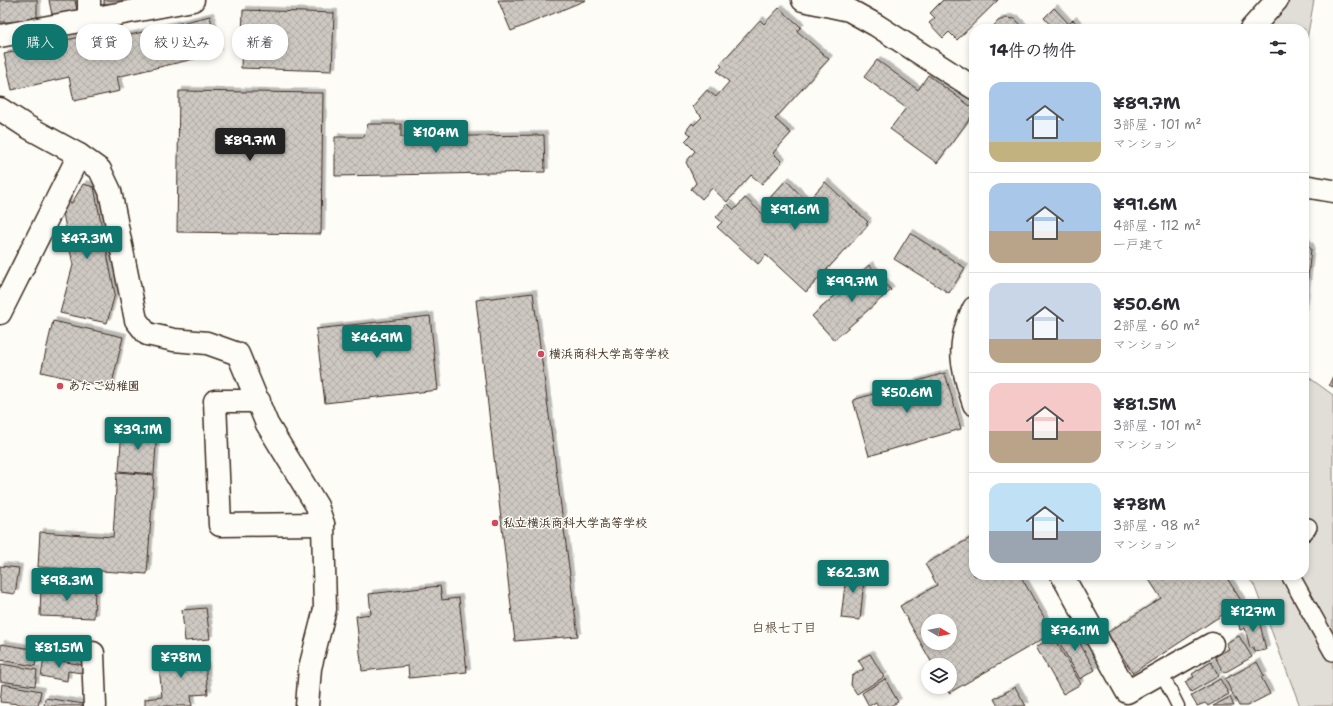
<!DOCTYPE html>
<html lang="ja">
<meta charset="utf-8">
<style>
body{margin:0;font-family:"Shantell Sans","Klee One",sans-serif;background:#f2f2f3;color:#2b2b33;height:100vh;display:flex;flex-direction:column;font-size:15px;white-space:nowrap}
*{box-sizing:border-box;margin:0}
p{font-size:13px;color:#7c7c81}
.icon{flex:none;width:22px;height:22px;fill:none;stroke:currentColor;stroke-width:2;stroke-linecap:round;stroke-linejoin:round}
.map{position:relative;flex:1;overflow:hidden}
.details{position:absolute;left:969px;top:24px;width:340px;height:556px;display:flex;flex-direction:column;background:#fff;border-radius:16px;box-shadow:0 2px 6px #0003}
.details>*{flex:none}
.hud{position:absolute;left:12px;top:24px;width:380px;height:36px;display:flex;gap:8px}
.needle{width:26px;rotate:99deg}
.buttons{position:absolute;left:921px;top:614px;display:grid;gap:8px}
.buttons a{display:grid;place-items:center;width:36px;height:36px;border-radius:50%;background:#fff;box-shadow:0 2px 6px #0003;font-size:20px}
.price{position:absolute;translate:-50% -34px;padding:0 9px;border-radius:4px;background:#0f766e;color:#fff;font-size:13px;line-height:26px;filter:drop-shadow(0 1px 2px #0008)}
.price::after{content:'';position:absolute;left:50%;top:24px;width:12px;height:9px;margin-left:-6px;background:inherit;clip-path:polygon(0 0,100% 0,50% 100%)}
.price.on{background:#222;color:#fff}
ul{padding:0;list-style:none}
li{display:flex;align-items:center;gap:12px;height:100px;padding:0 20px}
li+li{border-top:1px solid #e1e1e2}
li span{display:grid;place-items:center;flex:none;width:112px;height:80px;border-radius:12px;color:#555}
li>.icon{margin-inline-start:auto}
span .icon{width:48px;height:48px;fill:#fffc;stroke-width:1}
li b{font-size:17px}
h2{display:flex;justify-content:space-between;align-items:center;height:48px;padding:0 20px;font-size:17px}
.pill{padding:0 14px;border-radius:16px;background:#fff;box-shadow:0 2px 6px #0003;font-size:14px;line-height:36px}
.pill.on{background:#0f766e;color:#fff}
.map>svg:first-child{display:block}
.park{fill:#e1ded7;stroke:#8e847a}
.building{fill:url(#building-cross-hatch);stroke:#3b2a1e;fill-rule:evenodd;filter:url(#shadow)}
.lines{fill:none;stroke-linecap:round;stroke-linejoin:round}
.service-casing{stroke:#3b2a1e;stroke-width:15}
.pedestrian-casing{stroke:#3b2a1e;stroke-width:20}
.minor-casing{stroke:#3b2a1e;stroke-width:25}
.tertiary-casing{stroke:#3b2a1e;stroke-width:25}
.service{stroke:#fdfcf7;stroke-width:12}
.pedestrian{stroke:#fdfcf7;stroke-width:17}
.minor{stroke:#fdfcf7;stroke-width:22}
.tertiary{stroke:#fdfcf7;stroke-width:22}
.poi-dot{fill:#d1495b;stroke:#fdfcf7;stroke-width:1.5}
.labels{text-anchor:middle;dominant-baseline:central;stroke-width:3;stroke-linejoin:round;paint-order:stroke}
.poi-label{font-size:12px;font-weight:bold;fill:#3b2a1e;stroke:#fdfcf7;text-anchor:start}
.neighbourhood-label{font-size:13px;fill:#3b2a1e;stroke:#fdfcf7}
</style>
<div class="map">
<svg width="1333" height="706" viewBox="0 0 1333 706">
<defs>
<pattern id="building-cross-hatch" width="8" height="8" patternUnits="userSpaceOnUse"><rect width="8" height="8" fill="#cdc8c2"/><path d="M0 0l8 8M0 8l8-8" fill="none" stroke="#b1aca6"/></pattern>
<filter id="shadow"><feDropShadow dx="3.5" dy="-3.5" stdDeviation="0" flood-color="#0004"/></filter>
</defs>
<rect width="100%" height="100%" fill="#fdfcf7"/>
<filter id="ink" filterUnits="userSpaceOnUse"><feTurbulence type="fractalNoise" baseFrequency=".025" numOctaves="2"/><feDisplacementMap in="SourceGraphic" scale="8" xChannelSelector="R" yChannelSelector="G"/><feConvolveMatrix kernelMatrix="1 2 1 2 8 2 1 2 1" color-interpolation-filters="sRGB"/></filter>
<g filter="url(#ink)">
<g class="park">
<path d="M 1289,0 L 1314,0 L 1304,56 L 1304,29 L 1262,29 Z"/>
<path d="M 1307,376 L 1333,395 L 1333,706 L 1300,706 L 1254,585 L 1246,575 L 1304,575 L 1304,380 Z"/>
</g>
<g class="building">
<rect x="0" y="0" width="37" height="22"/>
<path d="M 49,0 L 75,0 L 77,10 L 52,15 Z"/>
<rect x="104" y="0" width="23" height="4"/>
<path d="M 498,0 L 586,0 L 511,31 Z"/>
<path d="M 943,0 L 998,0 L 957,40 L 949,32 L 943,38 L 929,23 L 935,18 L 930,13 Z"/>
<path d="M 779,8 L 801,27 L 797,31 L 829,59 L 775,119 L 791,133 L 773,153 L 782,162 L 762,184 L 751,175 L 727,202 L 712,188 L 702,199 L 691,189 L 696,183 L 686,162 L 695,151 L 685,141 L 691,135 L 686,131 L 692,123 L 694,125 L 702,117 L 692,107 L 707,90 L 716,97 L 729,82 L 717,71 L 722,66 L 720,64 L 760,20 L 764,24 Z"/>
<path d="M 1054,8 L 1069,24 L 1073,20 L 1082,29 L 1050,29 L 1052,27 L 1044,18 Z"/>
<path d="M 243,10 L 334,13 L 332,71 L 241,68 Z"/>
<path d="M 210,16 L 219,53 L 117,77 L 120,91 L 74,101 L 69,77 L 12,90 L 4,54 L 107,31 L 109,40 Z"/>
<path d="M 1006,18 L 1015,19 L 1025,29 L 991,29 L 998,21 Z"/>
<path d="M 877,60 L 918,90 L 928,75 L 974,109 L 974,113 L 937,163 L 890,129 L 906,108 L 864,77 Z"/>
<path d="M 179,91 L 323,93 L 321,234 L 177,232 Z"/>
<path d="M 368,124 L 401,124 L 401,137 L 544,135 L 545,172 L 335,176 L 335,137 L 364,137 Z"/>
<path d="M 786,180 L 807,202 L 825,182 L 868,222 L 866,224 L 868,225 L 806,292 L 766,255 L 758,264 L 717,227 L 722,222 L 716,217 L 728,204 L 734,210 L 745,198 L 766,217 L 775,208 L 767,201 Z"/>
<path d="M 83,184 L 94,187 L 115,294 L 107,323 L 60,313 L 73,265 L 61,203 L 72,203 Z"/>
<path d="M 910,233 L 965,268 L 949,293 L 894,259 Z"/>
<path d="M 1304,240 L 1311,249 L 1304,313 Z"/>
<path d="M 869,265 L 891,290 L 834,340 L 812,316 Z"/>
<path d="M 533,293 L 578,636 L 515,641 L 476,300 Z"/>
<path d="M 430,316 L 438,390 L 325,403 L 316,329 Z"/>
<path d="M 53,321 L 123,337 L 111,388 L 41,372 Z"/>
<path d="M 945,373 L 961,429 L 869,456 L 853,400 Z"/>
<path d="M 1333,376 L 1333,387 L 1329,385 Z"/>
<path d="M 122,428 L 157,430 L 154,474 L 119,471 Z"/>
<path d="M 117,472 L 154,475 L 147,574 L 38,567 L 40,532 L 113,537 Z"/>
<path d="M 974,536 L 974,575 L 1020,575 L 1053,633 L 949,693 L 945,687 L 950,687 L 950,665 L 933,665 L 900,606 L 937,585 L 925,564 ZM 928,621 L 950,621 L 950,643 L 928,643 Z"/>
<path d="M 0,566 L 19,568 L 15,594 L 0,592 Z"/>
<path d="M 847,568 L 865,570 L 860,620 L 841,618 Z"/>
<path d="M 1146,575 L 1225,575 L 1242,602 L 1133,673 L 1107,633 L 1161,598 Z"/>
<path d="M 41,585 L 95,588 L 94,618 L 40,616 Z"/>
<path d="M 440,586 L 442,600 L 459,598 L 467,672 L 409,678 L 408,666 L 362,671 L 356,616 L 371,614 L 369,594 Z"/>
<path d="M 206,608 L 210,639 L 185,641 L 182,610 Z"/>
<path d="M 1258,615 L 1266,650 L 1254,652 L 1253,647 L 1250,648 L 1245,628 L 1240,630 L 1238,620 Z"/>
<path d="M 1070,626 L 1095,670 L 1080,679 L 1055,635 Z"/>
<path d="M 1239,636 L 1252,657 L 1224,673 L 1215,657 L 1229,649 L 1226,643 Z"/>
<path d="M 1053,637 L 1081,684 L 1063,694 L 1036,647 Z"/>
<path d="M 1,644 L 38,650 L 35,666 L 0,660 Z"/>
<path d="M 204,651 L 208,694 L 191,695 L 192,706 L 145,706 L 145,699 L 162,697 L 158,656 Z"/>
<path d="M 870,654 L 884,677 L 857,694 L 851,685 L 852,676 L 864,669 L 858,660 Z"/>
<path d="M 44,658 L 83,665 L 82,673 L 68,671 L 67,681 L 41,676 Z"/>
<path d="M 1211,662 L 1219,676 L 1191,692 L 1185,682 L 1194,677 L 1192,674 Z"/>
<path d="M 1257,662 L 1264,676 L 1261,677 L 1270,694 L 1247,706 L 1239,706 L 1225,679 Z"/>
<path d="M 1,664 L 37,670 L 35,686 L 0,681 Z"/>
<path d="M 885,679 L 898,702 L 890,706 L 878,706 L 876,702 L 869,706 L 862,693 Z"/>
<path d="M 1220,679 L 1229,694 L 1208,706 L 1205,703 L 1197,706 L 1191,696 Z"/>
<path d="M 2,684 L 41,691 L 38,706 L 0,702 Z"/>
<path d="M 1015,687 L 1026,706 L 998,706 L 994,699 Z"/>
<path d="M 1230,697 L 1234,706 L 1213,706 Z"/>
<path d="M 45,698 L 84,704 L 84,706 L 44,706 Z"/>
</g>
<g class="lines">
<defs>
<path id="service" d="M 1161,672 L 1178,706"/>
<g id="pedestrian">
<path d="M 1304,532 L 1308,527"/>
<path d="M 1290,575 L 1333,652"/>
</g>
<g id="minor">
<path d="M 89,20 L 89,0"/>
<path d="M 1251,29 L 1277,0"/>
<path d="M 0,36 L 193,0"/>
<path d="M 0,109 L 26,126 L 79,155 L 100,170 L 110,191 L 136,320 L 147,334 L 174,340 L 207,343 L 238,354 L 267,424 L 317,506 L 323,524 L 325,609 L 310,668 L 307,706"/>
<path d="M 974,308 C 956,344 961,367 974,404"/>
<path d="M 0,313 L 79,155"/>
<path d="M 259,401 L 215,401 L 220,525 L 323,524"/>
<path d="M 1062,575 L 1127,692 L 1212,644"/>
<path d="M 93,653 L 95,706"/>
</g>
<g id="tertiary">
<path d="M 803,0 L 849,10 L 876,25 L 974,88"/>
<path d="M 1304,186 L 1333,191"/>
</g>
</defs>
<use href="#service" class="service-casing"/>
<use href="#pedestrian" class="pedestrian-casing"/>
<use href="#minor" class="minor-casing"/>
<use href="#tertiary" class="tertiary-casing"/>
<use href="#service" class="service"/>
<use href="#pedestrian" class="pedestrian"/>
<use href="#minor" class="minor"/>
<use href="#tertiary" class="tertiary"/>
</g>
</g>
<g class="poi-dot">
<circle cx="541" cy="354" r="4"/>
<circle cx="60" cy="386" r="4"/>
<circle cx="495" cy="523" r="4"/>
</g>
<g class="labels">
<g class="poi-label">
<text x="549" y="354">横浜商科大学高等学校</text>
<text x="68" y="386">あたご幼稚園</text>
<text x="503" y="523">私立横浜商科大学高等学校</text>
</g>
<g class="neighbourhood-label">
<text x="784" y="627">白根七丁目</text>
</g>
</g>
</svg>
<div class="buttons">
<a><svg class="needle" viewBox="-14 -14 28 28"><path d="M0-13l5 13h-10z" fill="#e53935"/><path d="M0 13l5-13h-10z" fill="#7c7c81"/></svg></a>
<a><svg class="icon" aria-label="layers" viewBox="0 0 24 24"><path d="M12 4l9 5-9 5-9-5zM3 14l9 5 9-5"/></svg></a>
</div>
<b class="price" style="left:436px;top:154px">¥104M</b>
<b class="price on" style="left:250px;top:162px">¥89.7M</b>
<b class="price" style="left:795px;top:231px">¥91.6M</b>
<b class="price" style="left:87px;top:260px">¥47.3M</b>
<b class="price" style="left:852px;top:303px">¥99.7M</b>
<b class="price" style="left:377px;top:359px">¥46.9M</b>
<b class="price" style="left:907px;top:414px">¥50.6M</b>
<b class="price" style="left:138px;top:451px">¥39.1M</b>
<b class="price" style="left:853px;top:594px">¥62.3M</b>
<b class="price" style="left:67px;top:602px">¥98.3M</b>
<b class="price" style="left:1253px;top:633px">¥127M</b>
<b class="price" style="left:1075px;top:652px">¥76.1M</b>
<b class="price" style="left:59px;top:669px">¥81.5M</b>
<b class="price" style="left:181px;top:679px">¥78M</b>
<div class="hud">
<a class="pill on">購入</a>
<a class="pill">賃貸</a>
<a class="pill">絞り込み</a>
<a class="pill">新着</a>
</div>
<section class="details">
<h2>14件の物件<svg class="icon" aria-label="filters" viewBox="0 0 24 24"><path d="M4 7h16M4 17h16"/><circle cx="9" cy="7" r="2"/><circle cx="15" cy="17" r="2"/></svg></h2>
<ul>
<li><span style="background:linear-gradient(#a9c7e8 75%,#c2b280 0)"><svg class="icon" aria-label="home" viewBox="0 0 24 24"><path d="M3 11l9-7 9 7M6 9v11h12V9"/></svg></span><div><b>¥89.7M</b><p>3部屋 · 101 m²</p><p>マンション</p></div></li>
<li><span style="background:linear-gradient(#a9c7e8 60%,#b9a48a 0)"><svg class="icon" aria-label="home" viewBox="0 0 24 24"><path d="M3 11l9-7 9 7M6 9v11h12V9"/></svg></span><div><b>¥91.6M</b><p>4部屋 · 112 m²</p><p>一戸建て</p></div></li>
<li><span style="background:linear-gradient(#c9d6e8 70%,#b9a48a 0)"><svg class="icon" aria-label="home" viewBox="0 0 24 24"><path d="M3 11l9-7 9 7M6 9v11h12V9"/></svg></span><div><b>¥50.6M</b><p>2部屋 · 60 m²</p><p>マンション</p></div></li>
<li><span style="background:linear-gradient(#f6c9c9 60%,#b9a48a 0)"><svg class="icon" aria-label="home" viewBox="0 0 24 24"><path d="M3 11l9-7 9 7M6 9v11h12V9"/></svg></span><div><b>¥81.5M</b><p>3部屋 · 101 m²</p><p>マンション</p></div></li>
<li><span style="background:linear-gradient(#bfe0f5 60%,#9aa5b1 0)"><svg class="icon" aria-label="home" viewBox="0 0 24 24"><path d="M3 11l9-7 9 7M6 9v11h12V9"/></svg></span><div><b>¥78M</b><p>3部屋 · 98 m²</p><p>マンション</p></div></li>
</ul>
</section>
</div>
